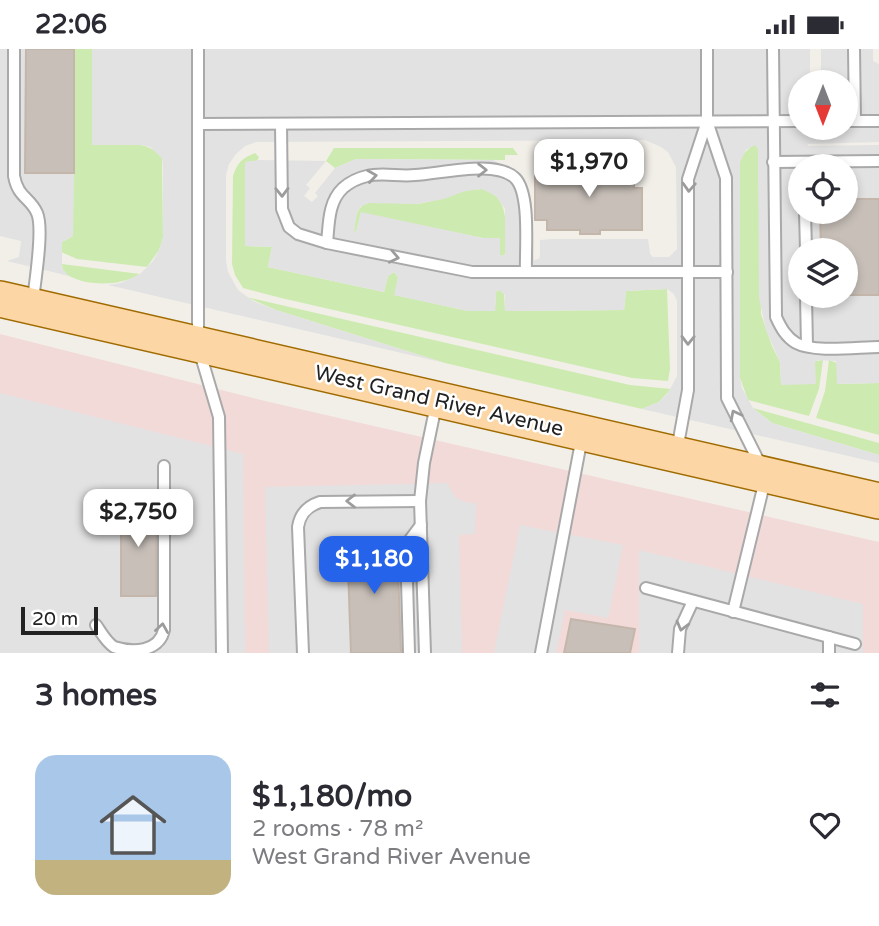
<!DOCTYPE html>
<meta charset="utf-8">
<style>
body{margin:0;font-family:"Varela Round",sans-serif;background:#f7f7f7;color:#2b2b33;height:100vh;display:flex;flex-direction:column;font-size:26px;white-space:nowrap}
*{box-sizing:border-box;margin:0}
p{font-size:23px;color:#7c7c81}
.icon{flex:none;width:38px;height:38px;fill:none;stroke:currentColor;stroke-width:2;stroke-linecap:round;stroke-linejoin:round}
.map{position:relative;height:604px;overflow:hidden}
.panel{display:flex;flex-direction:column;background:#fff;flex:1}
.panel>*{flex:none}
.needle{width:46px;rotate:180deg}
.tools{position:absolute;left:788px;top:21px;display:grid;gap:14px}
.tools a{display:grid;place-items:center;width:70px;height:70px;border-radius:50%;background:#fff;box-shadow:0 4px 10px #0003;font-size:35px}
.scale{position:absolute;left:21px;bottom:18px;width:77px;box-sizing:border-box;padding-left:7px;border:4px solid #222;border-top:0;font-size:19px;line-height:24px;white-space:nowrap;color:#222;-webkit-text-stroke:5px #fff;paint-order:stroke}
.price{position:absolute;translate:-50% -60px;padding:0 16px;border-radius:14px;background:#fff;color:#222;font-size:23px;line-height:46px;filter:drop-shadow(0 2px 4px #0008)}
.price::after{content:'';position:absolute;left:50%;top:42px;width:21px;height:16px;margin-left:-10px;background:inherit;clip-path:polygon(0 0,100% 0,50% 100%)}
.price.active{background:#2563eb;color:#fff}
ul{padding:0;list-style:none}
li{display:flex;align-items:center;gap:21px;height:175px;padding:0 35px}
li span{display:grid;place-items:center;flex:none;width:196px;height:140px;border-radius:21px;color:#555}
li>.icon{margin-inline-start:auto}
span .icon{width:84px;height:84px;fill:#fffc;stroke-width:1}
li b{font-size:30px}
h2{display:flex;justify-content:space-between;align-items:center;height:84px;padding:0 35px;font-size:30px}
.status{display:flex;justify-content:space-between;align-items:center;height:49px;padding:0 35px;background:#fff;direction:ltr}
.status svg{height:19px;fill:currentColor}
.map>svg:first-child{display:block}
.commercial{fill:#f2dad9}
.grass{fill:#cdebb0}
.parking{fill:#e2e2e2;fill-rule:evenodd}
.building{fill:#c7bfb8;stroke:#c4b6ab;stroke-width:2}
.lines{fill:none;stroke-linecap:round;stroke-linejoin:round}
.lane-casing{stroke:#a9a9a9;stroke-width:14}
.primary-casing{stroke:#a06b00;stroke-width:38}
.lane{stroke:#fff;stroke-width:10}
.primary{stroke:#fcd6a4;stroke-width:35}
.oneway{stroke:#9c9c9c}
.labels{text-anchor:middle;dominant-baseline:central;stroke-width:5;stroke-linejoin:round;paint-order:stroke}
.street-label{font-size:21px;fill:#222;stroke:#fff}
</style>
<div class="status"><b>22:06</b><svg viewBox="0 0 49 12"><path d="M0 12V9h3v3zM5 12V6h3v6zM10 12V3h3v9zM15 12V0h3v12zM26 1h20v11H26zM47 4h2v5h-2z"/></svg></div>
<div class="map">
<svg width="879" height="604" viewBox="0 0 879 604">
<rect width="100%" height="100%" fill="#f2efe9"/>
<path class="commercial" d="M 0,285 L 265,352 L 879,493 L 879,604 L 0,604 Z"/>
<g class="grass">
<path d="M 74,0 L 92,0 L 92,96 C 115,96 147,88 162,109 L 163,189 L 159,201 L 147,218 L 77,210 L 61,203 L 62,193 L 73,187 Z"/>
<path d="M 753,96 L 757,96 L 758,100 L 761,265 L 772,297 L 780,313 L 781,335 L 816,312 L 823,311 L 819,340 L 809,367 L 748,351 L 740,329 L 740,113 L 742,106 Z"/>
<path d="M 334,99 L 513,99 L 518,106 L 505,106 L 505,111 L 356,110 L 335,119 L 326,112 Z"/>
<path d="M 255,104 L 259,108 L 257,112 L 246,113 L 246,197 L 272,198 L 268,218 L 384,243 L 388,227 L 394,223 L 398,228 L 395,246 L 468,262 L 495,262 L 496,243 L 499,241 L 504,243 L 505,262 L 624,261 L 626,242 L 667,240 L 670,320 L 668,332 L 632,329 L 281,249 L 243,239 L 235,226 L 232,215 L 233,127 C 237,114 242,109 255,104 Z"/>
<path d="M 482,140 C 512,147 505,181 505,205 L 503,207 L 500,206 L 499,189 L 483,189 L 361,164 L 356,183 L 354,182 C 355,174 355,162 362,157 C 372,149 404,156 417,155 C 440,152 459,140 482,140 Z"/>
<path d="M 62,215 L 140,225 C 120,238 82,238 63,223 Z"/>
<path d="M 246,248 L 630,336 L 671,340 L 659,353 L 642,360 L 445,314 L 276,261 Z"/>
<path d="M 829,311 L 837,314 L 837,335 L 879,334 L 879,386 L 816,369 L 825,342 Z"/>
<path d="M 753,359 L 879,394 L 879,406 L 772,374 Z"/>
</g>
<g class="parking">
<path d="M 0,0 L 26,0 L 25,123 L 74,124 L 73,187 L 62,193 L 62,219 L 69,227 L 7,212 L 19,208 L 21,192 L 0,187 Z"/>
<path d="M 92,0 L 810,0 L 810,33 L 800,33 L 800,79 L 845,79 L 845,33 L 821,33 L 821,0 L 873,0 L 873,12 L 879,15 L 879,93 L 807,95 L 809,97 L 879,96 L 879,150 L 845,150 L 845,117 L 800,117 L 800,163 L 820,163 L 821,201 L 800,201 L 800,247 L 879,246 L 879,334 L 837,335 L 836,312 L 818,311 L 815,313 L 816,335 L 781,336 L 780,313 L 766,281 L 759,249 L 758,100 L 755,96 L 746,101 L 740,113 L 740,329 L 742,339 L 753,359 L 772,374 L 879,406 L 879,414 L 642,360 L 659,353 L 668,344 L 677,327 L 677,252 L 674,245 L 667,240 L 626,242 L 624,261 L 505,262 L 505,246 L 499,241 L 496,243 L 495,262 L 468,262 L 394,246 L 398,228 L 394,223 L 388,227 L 384,243 L 268,218 L 272,198 L 245,197 L 245,113 L 259,111 L 326,112 L 306,136 L 310,139 L 304,147 L 312,153 L 318,147 L 315,144 L 335,119 L 356,110 L 493,111 L 517,125 L 528,141 L 531,151 L 534,211 L 539,210 L 540,207 L 540,191 L 553,190 L 648,190 L 650,205 L 653,208 L 669,208 L 677,200 L 676,118 L 668,103 L 661,98 L 645,91 L 256,93 L 245,97 L 236,105 L 229,115 L 226,126 L 226,212 L 228,223 L 238,241 L 253,252 L 276,261 L 445,314 L 108,236 L 121,234 L 140,225 L 153,212 L 159,201 L 163,189 L 163,118 L 162,109 L 150,98 L 142,96 L 92,96 ZM 482,140 L 496,147 L 505,160 L 505,205 L 503,207 L 500,206 L 500,189 L 483,189 L 361,163 L 356,183 L 354,182 L 357,164 L 360,158 L 368,154 L 416,155 L 444,150 L 465,142 Z"/>
<path d="M 0,344 L 243,405 L 245,604 L 0,604 ZM 121,453 L 158,453 L 157,547 L 121,547 Z"/>
<path d="M 447,434 L 456,449 L 468,454 L 476,454 L 475,485 L 459,486 L 462,604 L 402,604 L 397,490 L 347,492 L 351,604 L 269,604 L 265,438 Z"/>
<path d="M 520,476 L 623,496 L 608,569 L 565,561 L 556,604 L 494,604 Z"/>
<path d="M 639,501 L 863,555 L 863,604 L 639,604 Z"/>
</g>
<g class="building">
<path d="M 26,0 L 74,0 L 74,124 L 25,124 Z"/>
<path d="M 547,117 L 634,117 L 634,139 L 642,139 L 642,181 L 600,181 L 600,185 L 580,185 L 580,181 L 547,181 L 547,171 L 535,171 L 535,127 L 547,127 Z"/>
<path d="M 845,150 L 879,150 L 879,246 L 845,246 L 845,201 L 821,201 L 820,163 L 845,163 Z"/>
<rect x="121" y="453" width="35" height="94"/>
<path d="M 397,490 L 401,604 L 351,604 L 347,492 Z"/>
<path d="M 571,570 L 635,580 L 630,604 L 564,604 Z"/>
</g>
<g class="lines">
<defs>
<g id="lane">
<path d="M 14,0 L 14,127 C 18,149 30,148 37,164 C 44,180 35,232 33,251"/>
<path d="M 198,0 L 198,297 L 219,368 L 222,604"/>
<path d="M 707,0 L 707,72 L 726,129 L 727,349 L 761,417"/>
<path d="M 773,0 L 776,268 C 781,279 786,288 796,294 C 814,304 858,298 879,298"/>
<path d="M 854,0 L 855,72"/>
<path d="M 845,72 L 879,72"/>
<path d="M 198,75 L 800,72"/>
<path d="M 281,75 L 282,160 L 289,178 L 298,185 L 327,194 L 472,223 L 727,223"/>
<path d="M 773,113 L 879,112"/>
<path d="M 805,163 L 806,201"/>
<path d="M 327,194 C 329,175 328,153 343,139 C 350,133 358,129 367,127 C 383,123 399,128 415,126 C 440,125 495,110 515,129 C 531,145 525,201 526,223"/>
<path d="M 806,247 L 807,297"/>
<path d="M 677,401 L 688,341 L 688,130 L 707,72"/>
<path d="M 646,539 L 855,595"/>
<path d="M 733,563 L 765,431"/>
<path d="M 96,576 C 101,583 106,593 114,598 C 133,604 159,603 164,581 L 164,417"/>
<path d="M 303,604 L 298,478 C 300,464 308,457 320,453 L 420,452"/>
<path d="M 409,604 L 406,496 L 421,476"/>
<path d="M 425,604 L 420,452 L 424,414 L 436,356"/>
<path d="M 541,604 L 582,388"/>
<path d="M 678,604 L 680,580 L 693,552"/>
<path d="M 829,604 L 829,588"/>
</g>
<path id="primary" d="M 0,250 L 879,452"/>
</defs>
<use href="#lane" class="lane-casing"/>
<use href="#primary" class="primary-casing"/>
<use href="#lane" class="lane"/>
<use href="#primary" class="primary"/>
</g>
<defs><path id="oneway-chevron" d="M-2-3.5L2.5 0L-2 3.5" fill="none" stroke-width="1.6" stroke-linecap="round" stroke-linejoin="round" transform="scale(1.75)"/></defs>
<g class="oneway">
<use href="#oneway-chevron" transform="translate(482 121)"/>
<use href="#oneway-chevron" transform="translate(372 127) rotate(-8)"/>
<use href="#oneway-chevron" transform="translate(689 138) rotate(93)"/>
<use href="#oneway-chevron" transform="translate(282 143) rotate(89)"/>
<use href="#oneway-chevron" transform="translate(394 208) rotate(12)"/>
<use href="#oneway-chevron" transform="translate(688 291) rotate(91)"/>
<use href="#oneway-chevron" transform="translate(735 366) rotate(-117)"/>
<use href="#oneway-chevron" transform="translate(351 452) rotate(180)"/>
<use href="#oneway-chevron" transform="translate(682 577) rotate(105)"/>
<use href="#oneway-chevron" transform="translate(162 579) rotate(-81)"/>
</g>
<g class="labels">
<g class="street-label">
<text transform="translate(439 352) rotate(13)">West Grand River Avenue</text>
</g>
</g>
</svg>
<div class="tools">
<a><svg class="needle" viewBox="-14 -14 28 28"><path d="M0-13l5 13h-10z" fill="#e53935"/><path d="M0 13l5-13h-10z" fill="#7c7c81"/></svg></a>
<a><svg class="icon" aria-label="locate" viewBox="0 0 24 24"><circle cx="12" cy="12" r="6"/><path d="M12 2v4M12 18v4M2 12h4M18 12h4"/></svg></a>
<a><svg class="icon" aria-label="layers" viewBox="0 0 24 24"><path d="M12 4l9 5-9 5-9-5zM3 14l9 5 9-5"/></svg></a>
</div>
<div class="scale">20 m</div>
<b class="price" style="left:589px;top:150px">$1,970</b>
<b class="price" style="left:138px;top:500px">$2,750</b>
<b class="price active" style="left:374px;top:547px">$1,180</b>
</div>
<section class="panel">
<h2>3 homes<svg class="icon" aria-label="filters" viewBox="0 0 24 24"><path d="M4 7h16M4 17h16"/><circle cx="9" cy="7" r="2"/><circle cx="15" cy="17" r="2"/></svg></h2>
<ul>
<li><span style="background:linear-gradient(#a9c7e8 75%,#c2b280 0)"><svg class="icon" aria-label="home" viewBox="0 0 24 24"><path d="M3 11l9-7 9 7M6 9v11h12V9"/></svg></span><div><b>$1,180/mo</b><p>2 rooms · 78 m²</p><p>West Grand River Avenue</p></div><svg class="icon" aria-label="heart" viewBox="0 0 24 24"><path d="M12 20l-8-8c-3-5 5-10 8-4 3-6 11-1 8 4z"/></svg></li>
</ul>
</section>
